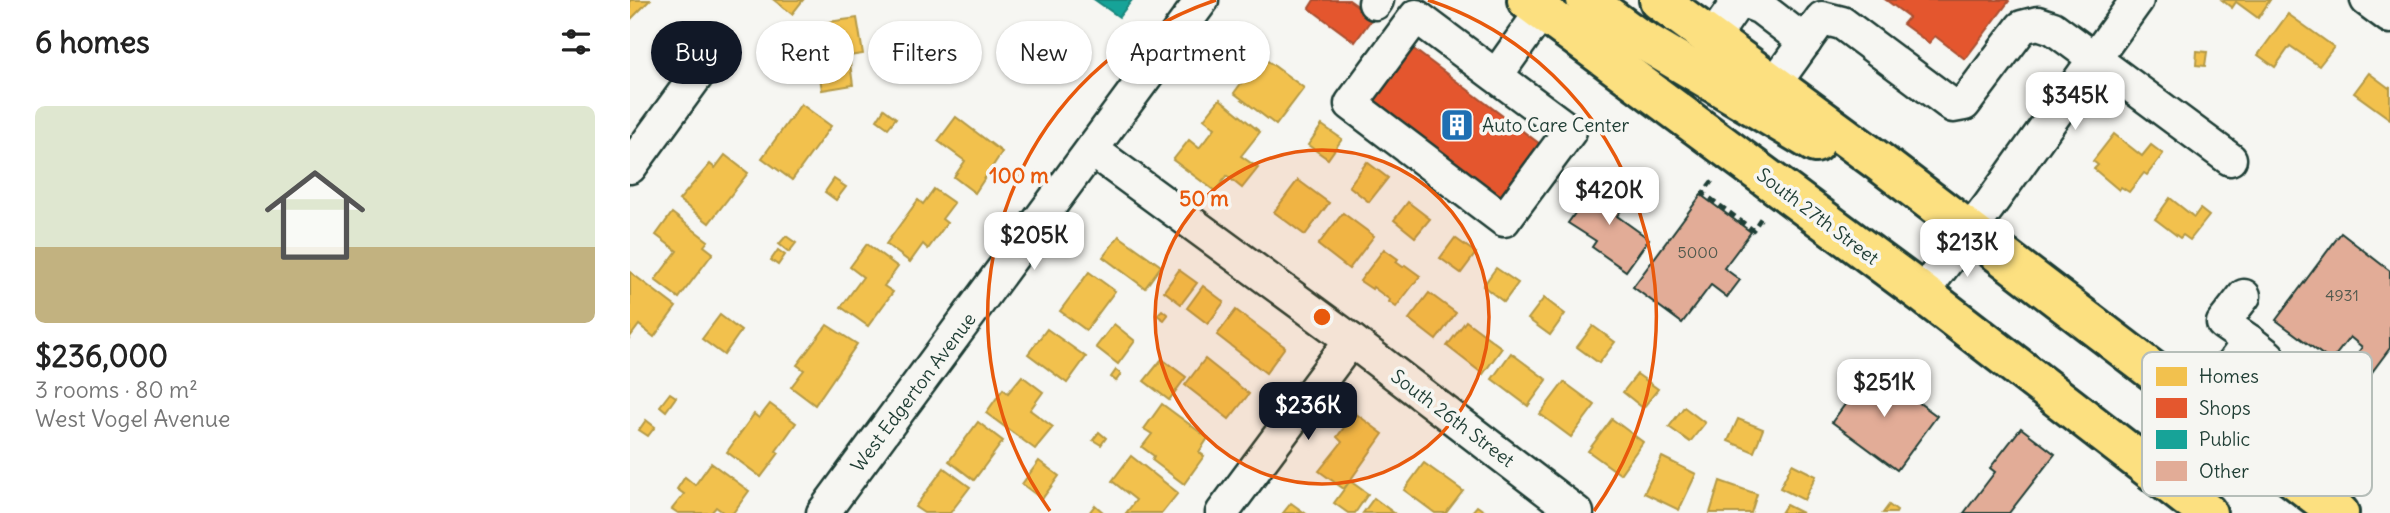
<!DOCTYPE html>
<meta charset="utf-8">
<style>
body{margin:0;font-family:Delius,sans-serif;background:#f2f2f2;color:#222;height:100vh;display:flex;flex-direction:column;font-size:26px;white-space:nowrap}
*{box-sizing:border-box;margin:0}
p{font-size:23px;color:#767676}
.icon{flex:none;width:38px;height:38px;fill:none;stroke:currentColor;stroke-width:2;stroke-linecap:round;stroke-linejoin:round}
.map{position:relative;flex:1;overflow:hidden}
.panel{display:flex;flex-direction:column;background:#fff;width:630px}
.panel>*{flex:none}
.banner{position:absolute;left:21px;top:21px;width:665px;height:63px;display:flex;gap:14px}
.price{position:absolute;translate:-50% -60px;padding:0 16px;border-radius:14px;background:#fff;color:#222;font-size:23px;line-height:46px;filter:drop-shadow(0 2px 4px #0008)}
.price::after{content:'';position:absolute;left:50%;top:42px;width:21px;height:16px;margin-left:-10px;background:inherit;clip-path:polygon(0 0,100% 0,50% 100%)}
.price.on{background:#111827;color:#fff}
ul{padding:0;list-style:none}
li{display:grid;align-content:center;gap:14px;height:371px;padding:0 35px}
li span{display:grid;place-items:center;height:217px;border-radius:10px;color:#555}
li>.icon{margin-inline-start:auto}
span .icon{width:126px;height:126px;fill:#fffc;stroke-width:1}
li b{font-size:30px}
h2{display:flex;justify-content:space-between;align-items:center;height:84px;padding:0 35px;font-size:30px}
.pill{padding:0 24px;border-radius:32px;background:#fff;box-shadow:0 2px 5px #0004;font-size:24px;line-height:63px}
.pill.on{background:#111827;color:#fff}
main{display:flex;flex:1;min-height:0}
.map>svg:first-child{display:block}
.homes{fill:#f2c14e;stroke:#b39946;stroke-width:2}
.shops{fill:#e4572e;stroke:#a94f30;stroke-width:2}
.public{fill:#17a398;stroke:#19847a;stroke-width:2}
.building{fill:#e2ac97;stroke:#1f3d34;stroke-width:2}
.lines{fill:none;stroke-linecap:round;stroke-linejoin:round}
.minor-casing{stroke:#1f3d34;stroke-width:37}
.major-casing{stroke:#1f3d34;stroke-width:44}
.path{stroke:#1f3d34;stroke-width:4.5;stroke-dasharray:7 5;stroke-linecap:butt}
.minor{stroke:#f6f6f2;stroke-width:32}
.major{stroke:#fce080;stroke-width:38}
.ring{fill:none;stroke:#e8590c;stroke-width:3.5}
.labels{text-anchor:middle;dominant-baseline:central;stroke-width:7;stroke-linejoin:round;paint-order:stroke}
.number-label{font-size:16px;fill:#50594d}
.poi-label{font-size:19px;fill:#1f3d34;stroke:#f6f6f2;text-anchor:start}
.street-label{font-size:19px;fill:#1f3d34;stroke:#f6f6f2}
.key{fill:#f6f6f2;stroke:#b6beb9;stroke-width:2}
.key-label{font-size:19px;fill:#1f3d34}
.centre{fill:#e8590c;stroke:#f6f6f2;stroke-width:3.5}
.ring-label{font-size:21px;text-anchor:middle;font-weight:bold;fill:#e8590c;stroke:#f6f6f2;stroke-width:7;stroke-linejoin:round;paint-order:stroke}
</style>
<main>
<section class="panel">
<h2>6 homes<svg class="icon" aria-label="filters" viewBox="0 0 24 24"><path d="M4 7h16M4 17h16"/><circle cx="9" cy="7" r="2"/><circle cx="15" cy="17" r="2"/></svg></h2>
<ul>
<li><span style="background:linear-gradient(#dfe7d0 65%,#c2b280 0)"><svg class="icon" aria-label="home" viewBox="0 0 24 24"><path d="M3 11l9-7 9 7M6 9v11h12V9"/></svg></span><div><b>$236,000</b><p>3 rooms · 80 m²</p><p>West Vogel Avenue</p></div></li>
</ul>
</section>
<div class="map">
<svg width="1760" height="513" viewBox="0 0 1760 513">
<rect width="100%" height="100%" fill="#f6f6f2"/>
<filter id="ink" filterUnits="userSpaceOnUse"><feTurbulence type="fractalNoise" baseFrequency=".0143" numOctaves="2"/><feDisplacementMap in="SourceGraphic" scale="14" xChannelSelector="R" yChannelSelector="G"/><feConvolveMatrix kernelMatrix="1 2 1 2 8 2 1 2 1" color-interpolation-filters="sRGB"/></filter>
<g filter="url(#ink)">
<g class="homes">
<path d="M 0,0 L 20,0 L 0,20 Z"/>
<path d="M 144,0 L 173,0 L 162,14 Z"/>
<path d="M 1592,0 L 1640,0 L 1628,18 L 1606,2 L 1602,8 Z"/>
<path d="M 1658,14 L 1704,47 L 1689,66 L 1660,46 L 1645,67 L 1628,55 Z"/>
<path d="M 227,18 L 233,54 L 219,56 L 223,85 L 192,90 L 187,58 L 178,59 L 174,25 Z"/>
<path d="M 1567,51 L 1577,52 L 1575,66 L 1566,65 Z"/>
<path d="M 631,56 L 674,88 L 646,125 L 604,93 Z"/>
<path d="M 1739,73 L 1759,88 L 1760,86 L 1760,119 L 1724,93 Z"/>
<path d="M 590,99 L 630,132 L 611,156 L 628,168 L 612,188 L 597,176 L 585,191 L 543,160 L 559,140 L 569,148 L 585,128 L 574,119 Z"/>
<path d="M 171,104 L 201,126 L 162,180 L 132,158 Z"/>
<path d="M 254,109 L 266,118 L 258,128 L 247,120 Z"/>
<path d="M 326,117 L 372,152 L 345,193 L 324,177 L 335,161 L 308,141 Z"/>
<path d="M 692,125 L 712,139 L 698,159 L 678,145 Z"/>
<path d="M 1484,134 L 1512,156 L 1521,145 L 1533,154 L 1517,175 L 1514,173 L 1499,192 L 1491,187 L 1489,190 L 1464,169 L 1468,165 L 1463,161 Z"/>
<path d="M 95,155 L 118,173 L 79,223 L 49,200 L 80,164 L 85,168 Z"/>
<path d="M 737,162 L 758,178 L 739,202 L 719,186 Z"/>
<path d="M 204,179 L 216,187 L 206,200 L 195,192 Z"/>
<path d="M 668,180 L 699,203 L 675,235 L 644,212 Z"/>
<path d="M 304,189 L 324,203 L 312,219 L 317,223 L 298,249 L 293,244 L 280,262 L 256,244 L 288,200 L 293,204 Z"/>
<path d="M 1540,198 L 1564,217 L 1570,209 L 1579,216 L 1560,240 L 1553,235 L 1550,238 L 1525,219 Z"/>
<path d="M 778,202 L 800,219 L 785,237 L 764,220 Z"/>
<path d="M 42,213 L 78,241 L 74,246 L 83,253 L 49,298 L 25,280 L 47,251 L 26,235 Z"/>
<path d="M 713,213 L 744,236 L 719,269 L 688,245 Z"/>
<path d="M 156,236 L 166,243 L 159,252 L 149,244 Z"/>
<path d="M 489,236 L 531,266 L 515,288 L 473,257 Z"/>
<path d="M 825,238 L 846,253 L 831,273 L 810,258 Z"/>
<path d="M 237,244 L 268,267 L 254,286 L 263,292 L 238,326 L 211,307 L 233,277 L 220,267 Z"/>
<path d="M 754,249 L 768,259 L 766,262 L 773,267 L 775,265 L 790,276 L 766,307 L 759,302 L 760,300 L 743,287 L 742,289 L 730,281 Z"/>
<path d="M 148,250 L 155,255 L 148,265 L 141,260 Z"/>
<path d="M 866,268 L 888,283 L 874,302 L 853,286 Z"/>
<path d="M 549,270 L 567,283 L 551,304 L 534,291 Z"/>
<path d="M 0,272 L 46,307 L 24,337 L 9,325 L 0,337 Z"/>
<path d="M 459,272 L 485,291 L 456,330 L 430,311 Z"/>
<path d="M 573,286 L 594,302 L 578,324 L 557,308 Z"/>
<path d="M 799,293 L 826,313 L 806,340 L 779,319 Z"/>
<path d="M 914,298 L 935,314 L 920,335 L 898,319 Z"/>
<path d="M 532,310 L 538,315 L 534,320 L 527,315 Z"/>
<path d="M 606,310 L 655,347 L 636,373 L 587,335 Z"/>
<path d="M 90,315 L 111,331 L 94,355 L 72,339 Z"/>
<path d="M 836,321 L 872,348 L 853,374 L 817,346 Z"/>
<path d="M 484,324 L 505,341 L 488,364 L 466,347 Z"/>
<path d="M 197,325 L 227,344 L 185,405 L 161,387 L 174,370 L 167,365 Z"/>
<path d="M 963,326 L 985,342 L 969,363 L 947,347 Z"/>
<path d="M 417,329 L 456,357 L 437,383 L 398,354 Z"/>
<path d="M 881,353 L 917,380 L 898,406 L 862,379 Z"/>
<path d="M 532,359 L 556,377 L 539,400 L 514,381 Z"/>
<path d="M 575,359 L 619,394 L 599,419 L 555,385 Z"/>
<path d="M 486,370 L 491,374 L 486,381 L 481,377 Z"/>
<path d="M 1007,374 L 1028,389 L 1013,408 L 993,392 Z"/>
<path d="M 392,376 L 413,392 L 400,410 L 423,427 L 405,449 L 356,413 L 373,389 L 378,393 Z"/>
<path d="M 934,382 L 965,405 L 941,437 L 910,414 Z"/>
<path d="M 40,393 L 46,397 L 36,411 L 30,406 Z"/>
<path d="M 140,404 L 166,423 L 146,451 L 149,453 L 131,477 L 97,452 L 124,414 L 129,418 Z"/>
<path d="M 532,404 L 578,438 L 569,452 L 574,456 L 554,484 L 522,460 L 524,456 L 512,447 L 522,434 L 514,429 Z"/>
<path d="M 1054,407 L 1075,423 L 1060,442 L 1039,427 Z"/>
<path d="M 725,413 L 753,434 L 714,489 L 689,471 L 712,442 L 707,437 Z"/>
<path d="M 982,419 L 1013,442 L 990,474 L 958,451 Z"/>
<path d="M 1108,419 L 1133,429 L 1124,452 L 1098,441 Z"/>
<path d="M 16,420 L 25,427 L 18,436 L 9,430 Z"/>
<path d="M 348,422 L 373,441 L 344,480 L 319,461 Z"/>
<path d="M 469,432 L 476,438 L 471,445 L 463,440 Z"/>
<path d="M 501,456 L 548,493 L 532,513 L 496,513 L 506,500 L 482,481 Z"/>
<path d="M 1032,457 L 1066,474 L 1049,510 L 1014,493 Z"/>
<path d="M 409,461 L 429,476 L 412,499 L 392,484 Z"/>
<path d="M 81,463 L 119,491 L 103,513 L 94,513 L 86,507 L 81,513 L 48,513 L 42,509 L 54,494 L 47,489 L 55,477 L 65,485 Z"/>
<path d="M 794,463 L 833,491 L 816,513 L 805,513 L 774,490 Z"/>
<path d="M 1162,464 L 1186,476 L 1174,500 L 1150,488 Z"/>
<path d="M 314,468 L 340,487 L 320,513 L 294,513 L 285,507 Z"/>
<path d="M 720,481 L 738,494 L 725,513 L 718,513 L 704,503 Z"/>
<path d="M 1090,481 L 1127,494 L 1121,513 L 1080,513 Z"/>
<path d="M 744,498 L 764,513 L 733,513 Z"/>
<path d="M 661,503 L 675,513 L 653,513 Z"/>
<path d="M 465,505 L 474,513 L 459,513 Z"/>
<path d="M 1156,505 L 1172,513 L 1151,513 Z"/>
<path d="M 1259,505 L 1267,511 L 1266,513 L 1253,513 Z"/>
<path d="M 847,506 L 857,513 L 841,513 Z"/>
</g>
<g class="shops">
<path d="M 684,0 L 719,0 L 743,17 L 725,42 L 679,8 Z"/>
<path d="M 1256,0 L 1378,0 L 1379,1 L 1335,59 L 1305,36 L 1299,43 L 1273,24 L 1279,17 Z"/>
<path d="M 781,47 L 914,147 L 872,202 L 739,102 Z"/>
</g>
<path class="public" d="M 465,0 L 502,0 L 489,17 Z"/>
<g class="building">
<path d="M 968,181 L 997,202 L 987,216 L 1019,239 L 996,271 L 962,247 L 966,241 L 938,223 Z"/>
<path d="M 1071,195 L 1121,232 L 1094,268 L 1110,280 L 1097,297 L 1081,285 L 1052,323 L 1003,287 Z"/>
<path d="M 1711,233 L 1760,271 L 1760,348 L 1742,372 L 1724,358 L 1732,347 L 1720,337 L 1701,361 L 1646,320 Z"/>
<path d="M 1242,368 L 1307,416 L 1267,470 L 1202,422 Z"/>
<path d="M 1391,428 L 1425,454 L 1379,513 L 1334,513 L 1365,472 L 1360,468 Z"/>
</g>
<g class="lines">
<defs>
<g id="minor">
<path d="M 1737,0 L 1760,17"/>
<path d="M 745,3 L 747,0"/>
<path d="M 1082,39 L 1105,6 L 1114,1 L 1131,8 L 1175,42"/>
<path d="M 866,76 L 786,16 L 721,104 L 874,220 L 940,131 L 866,76 L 912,11"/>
<path d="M 1143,86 L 1192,18 L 1212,23 L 1323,106 L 1334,104 L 1392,27 L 1408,23 L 1423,28 L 1600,159"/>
<path d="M 462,150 L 721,340 L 947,513"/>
<path d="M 0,167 L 78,60"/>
<path d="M 1292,293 L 1359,206 L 1507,0"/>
<path d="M 1614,296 L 1593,323 L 1619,341"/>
<path d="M 1571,408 L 1619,341 L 1638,356"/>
<path d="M 193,513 L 572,0"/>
<path d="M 592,513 L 721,340"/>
</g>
<g id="major">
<path d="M 897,0 L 1292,293 L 1577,513"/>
<path d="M 956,0 L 1004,35 L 1185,143"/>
<path d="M 1029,0 L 1248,161 L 1709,513"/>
</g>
</defs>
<use href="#minor" class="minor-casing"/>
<use href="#major" class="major-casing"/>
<path class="path" d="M 1082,181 L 1073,193 L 1123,230 L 1131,218"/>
<use href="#minor" class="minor"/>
<use href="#major" class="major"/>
</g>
</g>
<circle cx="692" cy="317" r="167" fill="#e8590c" fill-opacity=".12"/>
<g class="ring">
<circle cx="692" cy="317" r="167"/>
<path d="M420 511A334 334 0 0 1 586 0M798 0A334 334 0 0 1 964 511"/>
</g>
<defs>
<symbol id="building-square" viewBox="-11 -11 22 22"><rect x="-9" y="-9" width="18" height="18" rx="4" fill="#1f6fb2" stroke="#f6f6f2"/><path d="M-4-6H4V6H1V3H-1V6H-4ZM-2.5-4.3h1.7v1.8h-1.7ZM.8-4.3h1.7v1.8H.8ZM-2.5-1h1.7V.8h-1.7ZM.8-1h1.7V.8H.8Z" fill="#fff"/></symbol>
</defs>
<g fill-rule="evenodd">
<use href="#building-square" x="808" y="106" width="38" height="38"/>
</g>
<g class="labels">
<g class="number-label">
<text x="1068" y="252">5000</text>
<text x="1712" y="295">4931</text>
</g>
<g class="poi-label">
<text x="852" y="125">Auto Care Center</text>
</g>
<g class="street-label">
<text transform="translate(1188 216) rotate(37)">South 27th Street</text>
<text transform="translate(283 392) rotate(-53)">West Edgerton Avenue</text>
<text transform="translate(823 418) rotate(37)">South 26th Street</text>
</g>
</g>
<rect x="1512" y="352" width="230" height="144" rx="10" class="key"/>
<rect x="1526" y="367" width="31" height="19" fill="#f2c14e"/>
<rect x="1526" y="398" width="31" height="20" fill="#e4572e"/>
<rect x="1526" y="430" width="31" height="19" fill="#17a398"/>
<rect x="1526" y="461" width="31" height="20" fill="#e2ac97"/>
<g class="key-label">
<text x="1569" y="383">Homes</text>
<text x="1569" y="415">Shops</text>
<text x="1569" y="446">Public</text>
<text x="1569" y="478">Other</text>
</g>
<circle cx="692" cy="317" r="10" class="centre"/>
<g class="ring-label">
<text x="389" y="183">100 m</text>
<text x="574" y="206">50 m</text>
</g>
</svg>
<b class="price" style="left:1445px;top:132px">$345K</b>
<b class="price" style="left:979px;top:227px">$420K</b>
<b class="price" style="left:404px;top:272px">$205K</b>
<b class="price" style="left:1337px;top:279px">$213K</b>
<b class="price" style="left:1254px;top:419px">$251K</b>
<b class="price on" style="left:678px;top:442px">$236K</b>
<div class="banner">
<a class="pill on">Buy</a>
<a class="pill">Rent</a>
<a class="pill">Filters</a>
<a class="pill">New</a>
<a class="pill">Apartment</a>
</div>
</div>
</main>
